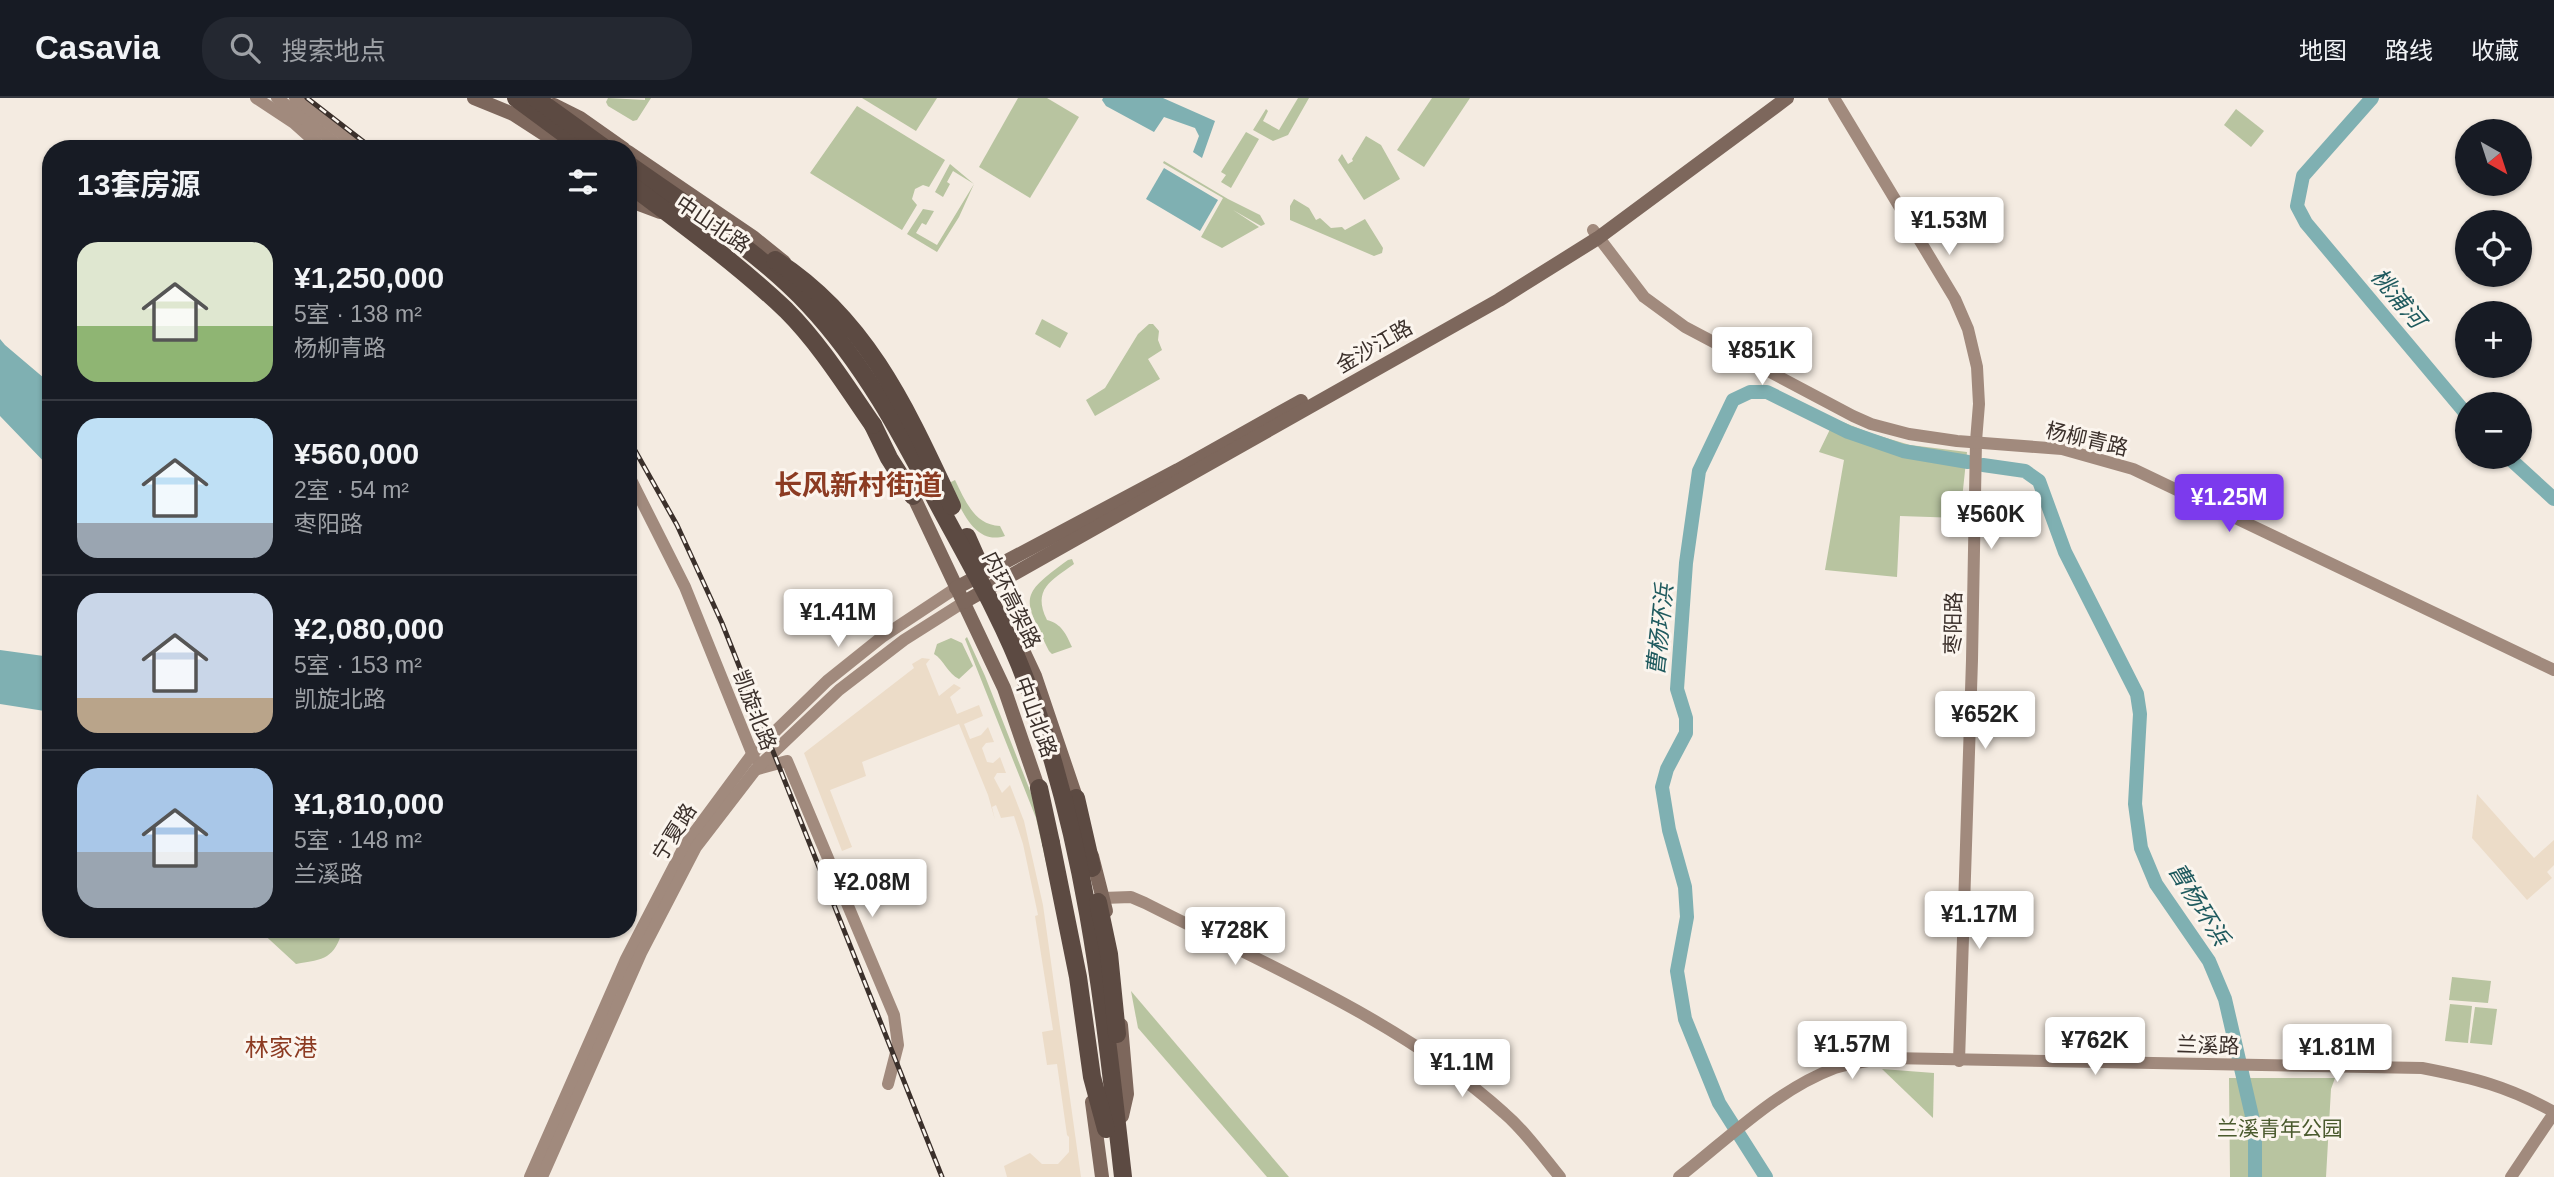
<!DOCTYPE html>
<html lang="zh">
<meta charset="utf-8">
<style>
body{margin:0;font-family:Arial,"Noto Sans SC",sans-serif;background:#242831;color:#f1f3f6;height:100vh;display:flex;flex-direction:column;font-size:26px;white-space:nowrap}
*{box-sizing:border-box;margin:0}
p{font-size:23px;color:#9ea1a6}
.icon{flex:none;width:38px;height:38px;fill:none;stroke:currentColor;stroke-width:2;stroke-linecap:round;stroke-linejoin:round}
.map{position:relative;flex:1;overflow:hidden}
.panel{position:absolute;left:42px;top:42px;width:595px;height:798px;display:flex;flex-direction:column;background:#171b24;border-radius:28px;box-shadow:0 2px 5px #0004}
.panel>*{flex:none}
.needle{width:46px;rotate:141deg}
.tools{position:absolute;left:2455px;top:21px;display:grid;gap:14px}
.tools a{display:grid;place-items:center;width:77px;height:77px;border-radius:50%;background:#171b24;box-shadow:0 2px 5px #0004;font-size:35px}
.price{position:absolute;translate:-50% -60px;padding:0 16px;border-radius:7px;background:#fff;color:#222;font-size:23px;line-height:46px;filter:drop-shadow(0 2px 4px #0008)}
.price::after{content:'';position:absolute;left:50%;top:42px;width:21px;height:16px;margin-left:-10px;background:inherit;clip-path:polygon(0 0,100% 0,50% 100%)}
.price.on{background:#7c3aed;color:#fff}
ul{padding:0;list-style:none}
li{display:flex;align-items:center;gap:21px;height:175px;padding:0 35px}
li+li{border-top:2px solid #363941}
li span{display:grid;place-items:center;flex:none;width:196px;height:140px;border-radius:21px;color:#555}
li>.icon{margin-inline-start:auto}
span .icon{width:84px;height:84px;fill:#fffc;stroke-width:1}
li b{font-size:30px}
h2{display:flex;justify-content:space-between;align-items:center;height:84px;padding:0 35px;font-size:30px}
header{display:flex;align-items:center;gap:42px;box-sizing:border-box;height:98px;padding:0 35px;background:#171b24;border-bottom:2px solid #363941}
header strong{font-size:33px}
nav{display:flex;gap:38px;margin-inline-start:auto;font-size:24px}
.search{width:490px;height:63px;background:#242831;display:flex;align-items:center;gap:18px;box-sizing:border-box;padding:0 24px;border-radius:28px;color:#9ea1a6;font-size:26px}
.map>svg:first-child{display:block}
.green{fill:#b8c4a0}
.plaza{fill:#ecdcc8}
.water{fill:#7fb0b2}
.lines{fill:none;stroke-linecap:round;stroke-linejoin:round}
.river{stroke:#7fb0b2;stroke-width:14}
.secondary{stroke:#a18a7d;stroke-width:12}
.primary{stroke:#7d675c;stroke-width:14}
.highway{stroke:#5c4a42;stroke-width:18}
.rail-casing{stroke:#3b302b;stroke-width:5}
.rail{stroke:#fbf5ee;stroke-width:2.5;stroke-dasharray:8;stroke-linecap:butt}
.highway-bridge{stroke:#5c4a42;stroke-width:18}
.labels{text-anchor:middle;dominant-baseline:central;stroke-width:6;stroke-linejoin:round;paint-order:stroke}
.street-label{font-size:21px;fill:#3b302b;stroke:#fbf5ee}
.park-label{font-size:21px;fill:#4a5a2e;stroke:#fbf5ee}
.water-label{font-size:23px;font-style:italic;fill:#1f5a5e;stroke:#fbf5ee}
.quarter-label{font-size:24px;fill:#8c3b22;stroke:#fbf5ee}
.district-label{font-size:28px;font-weight:bold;fill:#8c3b22;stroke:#fbf5ee}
</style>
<header>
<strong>Casavia</strong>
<div class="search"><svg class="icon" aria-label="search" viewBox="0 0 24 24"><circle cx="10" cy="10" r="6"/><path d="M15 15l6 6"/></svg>搜索地点</div>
<nav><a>地图</a><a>路线</a><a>收藏</a></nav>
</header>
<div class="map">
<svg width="2554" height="1079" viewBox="0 0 2554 1079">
<rect width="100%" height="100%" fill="#f4ebe1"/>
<g class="green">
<path d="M 608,0 L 645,2 L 645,0 L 651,0 L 637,22 L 633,23 L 608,8 L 606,4 Z"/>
<path d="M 862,0 L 937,0 L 916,33 Z"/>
<path d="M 1018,0 L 1047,0 L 1079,19 L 1030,100 L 979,69 Z"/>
<path d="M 1298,0 L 1309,0 L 1288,37 L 1273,43 L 1253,32 L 1266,11 L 1268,13 L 1263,23 L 1279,32 Z"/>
<path d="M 1432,0 L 1470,0 L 1424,69 L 1397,52 Z"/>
<path d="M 857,8 L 945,62 L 929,89 L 923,87 L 915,91 L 912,101 L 917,107 L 902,132 L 810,75 Z"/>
<path d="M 2236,11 L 2264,33 L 2251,49 L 2224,27 Z"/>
<path d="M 1246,34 L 1259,41 L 1231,90 L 1221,84 L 1226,77 L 1221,74 Z"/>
<path d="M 1366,38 L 1381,47 L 1400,81 L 1364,102 L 1338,62 L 1342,56 L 1348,66 L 1353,63 L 1352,61 Z"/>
<path d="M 1164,63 L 1228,101 L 1260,117 L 1265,126 L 1261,128 L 1233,112 L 1259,129 L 1222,150 L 1201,139 L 1223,100 L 1163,65 Z"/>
<path d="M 950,66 L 974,86 L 959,119 L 937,154 L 907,136 L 923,111 L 934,113 L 926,127 L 922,125 L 916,135 L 937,147 L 974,86 L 953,73 L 947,84 L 950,86 L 943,99 L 935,94 Z"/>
<path d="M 1294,101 L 1309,110 L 1316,122 L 1320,120 L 1331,130 L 1342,129 L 1345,132 L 1365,121 L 1383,150 L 1382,155 L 1374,158 L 1290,122 L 1290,108 Z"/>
<path d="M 1042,221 L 1068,235 L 1060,250 L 1035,236 Z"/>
<path d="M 1149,226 L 1153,226 L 1159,233 L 1158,242 L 1162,252 L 1148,261 L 1160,281 L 1095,318 L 1086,302 L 1105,290 L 1138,236 Z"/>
<path d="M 1835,321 L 1873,336 L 1910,347 L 1967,354 L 1960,420 L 1900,418 L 1897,479 L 1825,472 L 1844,362 L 1819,354 Z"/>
<path d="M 955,382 C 965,402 974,427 1000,428 L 1005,438 C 973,448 960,408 949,385 Z"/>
<path d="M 1072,461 L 1074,466 C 1051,483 1032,491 1047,522 C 1062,526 1066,536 1072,549 L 1052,556 L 1049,553 C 1024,499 1017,499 1068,462 Z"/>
<path d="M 967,539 L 985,578 L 1040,718 L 1050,782 L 1036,720 L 965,541 Z"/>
<path d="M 951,540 L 962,545 L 973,568 L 959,581 C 948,576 944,562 934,556 L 937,546 Z"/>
<path d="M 258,831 L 343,831 C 334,861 325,861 296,866 Z"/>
<path d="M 2452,879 L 2491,883 L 2488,905 L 2449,902 Z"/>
<path d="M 1131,893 L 1289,1079 L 1267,1079 L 1138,930 Z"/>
<path d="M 2450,906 L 2472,908 L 2468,945 L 2445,943 Z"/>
<path d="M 2475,909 L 2497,911 L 2492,947 L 2470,945 Z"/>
<path d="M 1882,971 L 1934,975 L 1933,1020 Z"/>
<path d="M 2229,980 L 2335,980 L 2331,991 L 2326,1079 L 2230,1079 Z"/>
</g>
<g class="plaza">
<path d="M 922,560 L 930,561 L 926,566 L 939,598 L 954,586 L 961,590 L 950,599 L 957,616 L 979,607 L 983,618 L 964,626 L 970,641 L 981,637 L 988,629 L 994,644 L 986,645 L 982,650 L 987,664 L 993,665 L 1000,659 L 1006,675 L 997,675 L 994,680 L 1002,695 L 1010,687 L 1024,723 L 1043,807 L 1081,1079 L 1007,1079 L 1004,1068 L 1030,1055 L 1042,1066 L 1058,1066 L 1069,1054 L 1069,1039 L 1067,1037 L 1057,966 L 1047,967 L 1042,934 L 1053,932 L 1035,818 L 1038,817 L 1023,746 L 1014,718 L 1001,720 L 996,707 L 992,709 L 995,722 L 988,697 L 959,626 L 862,664 L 866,678 L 830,692 L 852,749 L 842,753 L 804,655 L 914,570 L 912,566 Z"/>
<path d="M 2477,696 L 2534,760 L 2554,742 L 2554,767 L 2547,774 L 2552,780 L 2527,802 L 2472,740 Z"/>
</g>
<g class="water">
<path d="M 1103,0 L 1163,0 L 1215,23 L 1202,60 L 1193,54 L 1199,38 L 1195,30 L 1164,19 L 1154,34 L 1106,8 L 1102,2 Z"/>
<path d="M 1164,70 L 1218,102 L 1200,133 L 1146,101 Z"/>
<path d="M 0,241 L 5,247 L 51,286 L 51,371 L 0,318 Z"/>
<path d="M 0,552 L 51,559 L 51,614 L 0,606 Z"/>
</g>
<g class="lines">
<g class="river">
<path d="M 2372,0 L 2303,78 L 2297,108 L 2306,125 L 2468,318"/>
<path d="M 2508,359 L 2554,401"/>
<path d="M 1983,367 L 2025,373 L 2039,383 L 2065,454 L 2137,596 L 2140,616 L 2135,706 L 2141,750 L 2156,786 L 2209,863 L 2225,901 L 2255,1031 L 2255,1079"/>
<path d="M 1766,1079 L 1719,1005 L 1685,921 L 1677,873 L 1687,819 L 1685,789 L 1669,732 L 1662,689 L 1667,671 L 1686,635 L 1686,620 L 1677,591 L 1686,465 L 1699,373 L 1733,302 L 1750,294 L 1767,294 L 1848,334 L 1903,353 L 1968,364"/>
</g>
<g class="secondary">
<path d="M 256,0 L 294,25 L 323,51"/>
<path d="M 277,0 L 343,51"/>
<path d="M 295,0 L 362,51"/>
<path d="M 1834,0 L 1955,201 L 1968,231 L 1977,269 L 1979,306 L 1976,343 L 1972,562 L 1959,963"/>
<path d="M 1593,132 L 1644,199 L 1685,229 L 1853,318 L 1871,326 L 1909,336 L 1957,343 L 2062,351 L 2133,371 L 2554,572"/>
<path d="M 628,376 L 685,489 L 754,660"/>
<path d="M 758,671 L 787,663 L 894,917 L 898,947 L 888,986"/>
<path d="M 1103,800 L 1131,799 L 1145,805 C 1265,866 1405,925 1504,1015 C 1525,1033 1542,1057 1560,1079"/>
<path d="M 530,1079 L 626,861 L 685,747 L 753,655 L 827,583 L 882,539 L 956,490"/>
<path d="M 542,1079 L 641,855 L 696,749 L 756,671 L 839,592 L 904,542 L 964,504"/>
<path d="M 1679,1079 C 1728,1041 1776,992 1835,970 C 1852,964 1871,963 1889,960 L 2422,970 C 2474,980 2507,988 2554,1014"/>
<path d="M 2511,1079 L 2554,1015"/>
</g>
<g class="primary">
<path d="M 474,0 L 513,16 L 567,51"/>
<path d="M 554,7 L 580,20 L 624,51"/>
<path d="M 628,54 L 753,139 L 784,164"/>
<path d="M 628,102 L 660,114"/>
<path d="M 909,389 L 1004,590 L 1041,698"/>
<path d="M 956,490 L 1178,372 L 1301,303"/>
<path d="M 964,504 L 1499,202 L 1598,140 L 1787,0"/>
<path d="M 1020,546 L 1035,578 L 1079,708"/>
<path d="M 1092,758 L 1106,813"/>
<path d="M 1121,927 L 1127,996 L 1122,1018"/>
<path d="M 1092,1004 L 1102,1079"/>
</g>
<g class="highway">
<path d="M 516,0 L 585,51"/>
<path d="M 535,0 L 606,51"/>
<path d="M 873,327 L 889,360 L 913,398"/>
<path d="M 967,439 L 979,466"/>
<path d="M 1039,690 L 1051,745"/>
<path d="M 1076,700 L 1092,770"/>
</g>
<defs>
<g id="rail">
<path d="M 307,0 L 373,51"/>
<path d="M 628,340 L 677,427 L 722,525 L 942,1079"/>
</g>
</defs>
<use href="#rail" class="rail-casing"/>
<use href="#rail" class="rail"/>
<g class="highway-bridge">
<path d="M 628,66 C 690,110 757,152 809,207 C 864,266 900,334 937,404 C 968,462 1003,521 1026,583 C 1087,742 1104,912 1123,1079"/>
<path d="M 628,85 C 680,124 740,168 786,212 C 820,246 846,288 873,327"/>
<path d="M 775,162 C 867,221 907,312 952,408"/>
<path d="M 1051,745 L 1078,879 L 1092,979 L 1106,1031"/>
<path d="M 1098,804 L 1109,856 L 1117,936"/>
</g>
</g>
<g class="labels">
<g class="street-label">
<text transform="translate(713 126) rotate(34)">中山北路</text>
<text transform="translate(1374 248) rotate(-30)">金沙江路</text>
<text transform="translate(2087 341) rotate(13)">杨柳青路</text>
<text transform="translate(1012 502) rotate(64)">内环高架路</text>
<text transform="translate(1953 525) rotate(-89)">枣阳路</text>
<text transform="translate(755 612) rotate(69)">凯旋北路</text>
<text transform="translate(1036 619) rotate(70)">中山北路</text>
<text transform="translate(674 734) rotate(-58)">宁夏路</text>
<text transform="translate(2208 947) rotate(2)">兰溪路</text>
</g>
<g class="park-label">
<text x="2280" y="1030">兰溪青年公园</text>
</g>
<g class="water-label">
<text transform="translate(2398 200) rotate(50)">桃浦河</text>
<text transform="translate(1660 532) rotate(-84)">曹杨环浜</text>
<text transform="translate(2199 806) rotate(58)">曹杨环浜</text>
</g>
<g class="quarter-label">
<text x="281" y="949">林家港</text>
</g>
<g class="district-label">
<text x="858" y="387">长风新村街道</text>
</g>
</g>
</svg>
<div class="tools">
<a><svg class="needle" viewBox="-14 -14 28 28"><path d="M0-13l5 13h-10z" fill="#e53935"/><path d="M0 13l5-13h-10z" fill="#9ea1a6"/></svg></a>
<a><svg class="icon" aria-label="locate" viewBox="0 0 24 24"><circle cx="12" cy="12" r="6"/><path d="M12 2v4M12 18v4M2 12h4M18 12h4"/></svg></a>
<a>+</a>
<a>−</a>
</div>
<b class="price" style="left:1949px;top:159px">¥1.53M</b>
<b class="price" style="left:1762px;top:289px">¥851K</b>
<b class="price on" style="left:2229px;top:436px">¥1.25M</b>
<b class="price" style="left:1991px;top:453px">¥560K</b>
<b class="price" style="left:838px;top:551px">¥1.41M</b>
<b class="price" style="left:1985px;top:653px">¥652K</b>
<b class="price" style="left:872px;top:821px">¥2.08M</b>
<b class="price" style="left:1979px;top:853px">¥1.17M</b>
<b class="price" style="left:1235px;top:869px">¥728K</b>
<b class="price" style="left:2095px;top:979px">¥762K</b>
<b class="price" style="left:1852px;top:983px">¥1.57M</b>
<b class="price" style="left:2337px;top:986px">¥1.81M</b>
<b class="price" style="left:1462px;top:1001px">¥1.1M</b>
<section class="panel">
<h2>13套房源<svg class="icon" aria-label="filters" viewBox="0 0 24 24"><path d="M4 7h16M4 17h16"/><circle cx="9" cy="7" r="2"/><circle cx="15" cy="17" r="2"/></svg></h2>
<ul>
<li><span style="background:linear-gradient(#dfe7d0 60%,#8fb573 0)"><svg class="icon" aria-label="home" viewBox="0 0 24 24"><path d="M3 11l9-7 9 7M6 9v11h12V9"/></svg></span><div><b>¥1,250,000</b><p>5室 · 138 m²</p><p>杨柳青路</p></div></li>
<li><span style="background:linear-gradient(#bfe0f5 75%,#9aa5b1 0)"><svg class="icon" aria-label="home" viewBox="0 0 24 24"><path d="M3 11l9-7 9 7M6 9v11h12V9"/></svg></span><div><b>¥560,000</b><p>2室 · 54 m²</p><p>枣阳路</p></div></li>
<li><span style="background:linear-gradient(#c9d6e8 75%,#b9a48a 0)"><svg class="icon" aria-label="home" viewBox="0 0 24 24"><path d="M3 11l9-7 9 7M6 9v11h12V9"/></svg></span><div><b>¥2,080,000</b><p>5室 · 153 m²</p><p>凯旋北路</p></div></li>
<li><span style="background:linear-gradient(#a9c7e8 60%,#9aa5b1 0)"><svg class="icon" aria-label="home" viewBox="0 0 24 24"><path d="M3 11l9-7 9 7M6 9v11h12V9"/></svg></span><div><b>¥1,810,000</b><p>5室 · 148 m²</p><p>兰溪路</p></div></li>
</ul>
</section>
</div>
